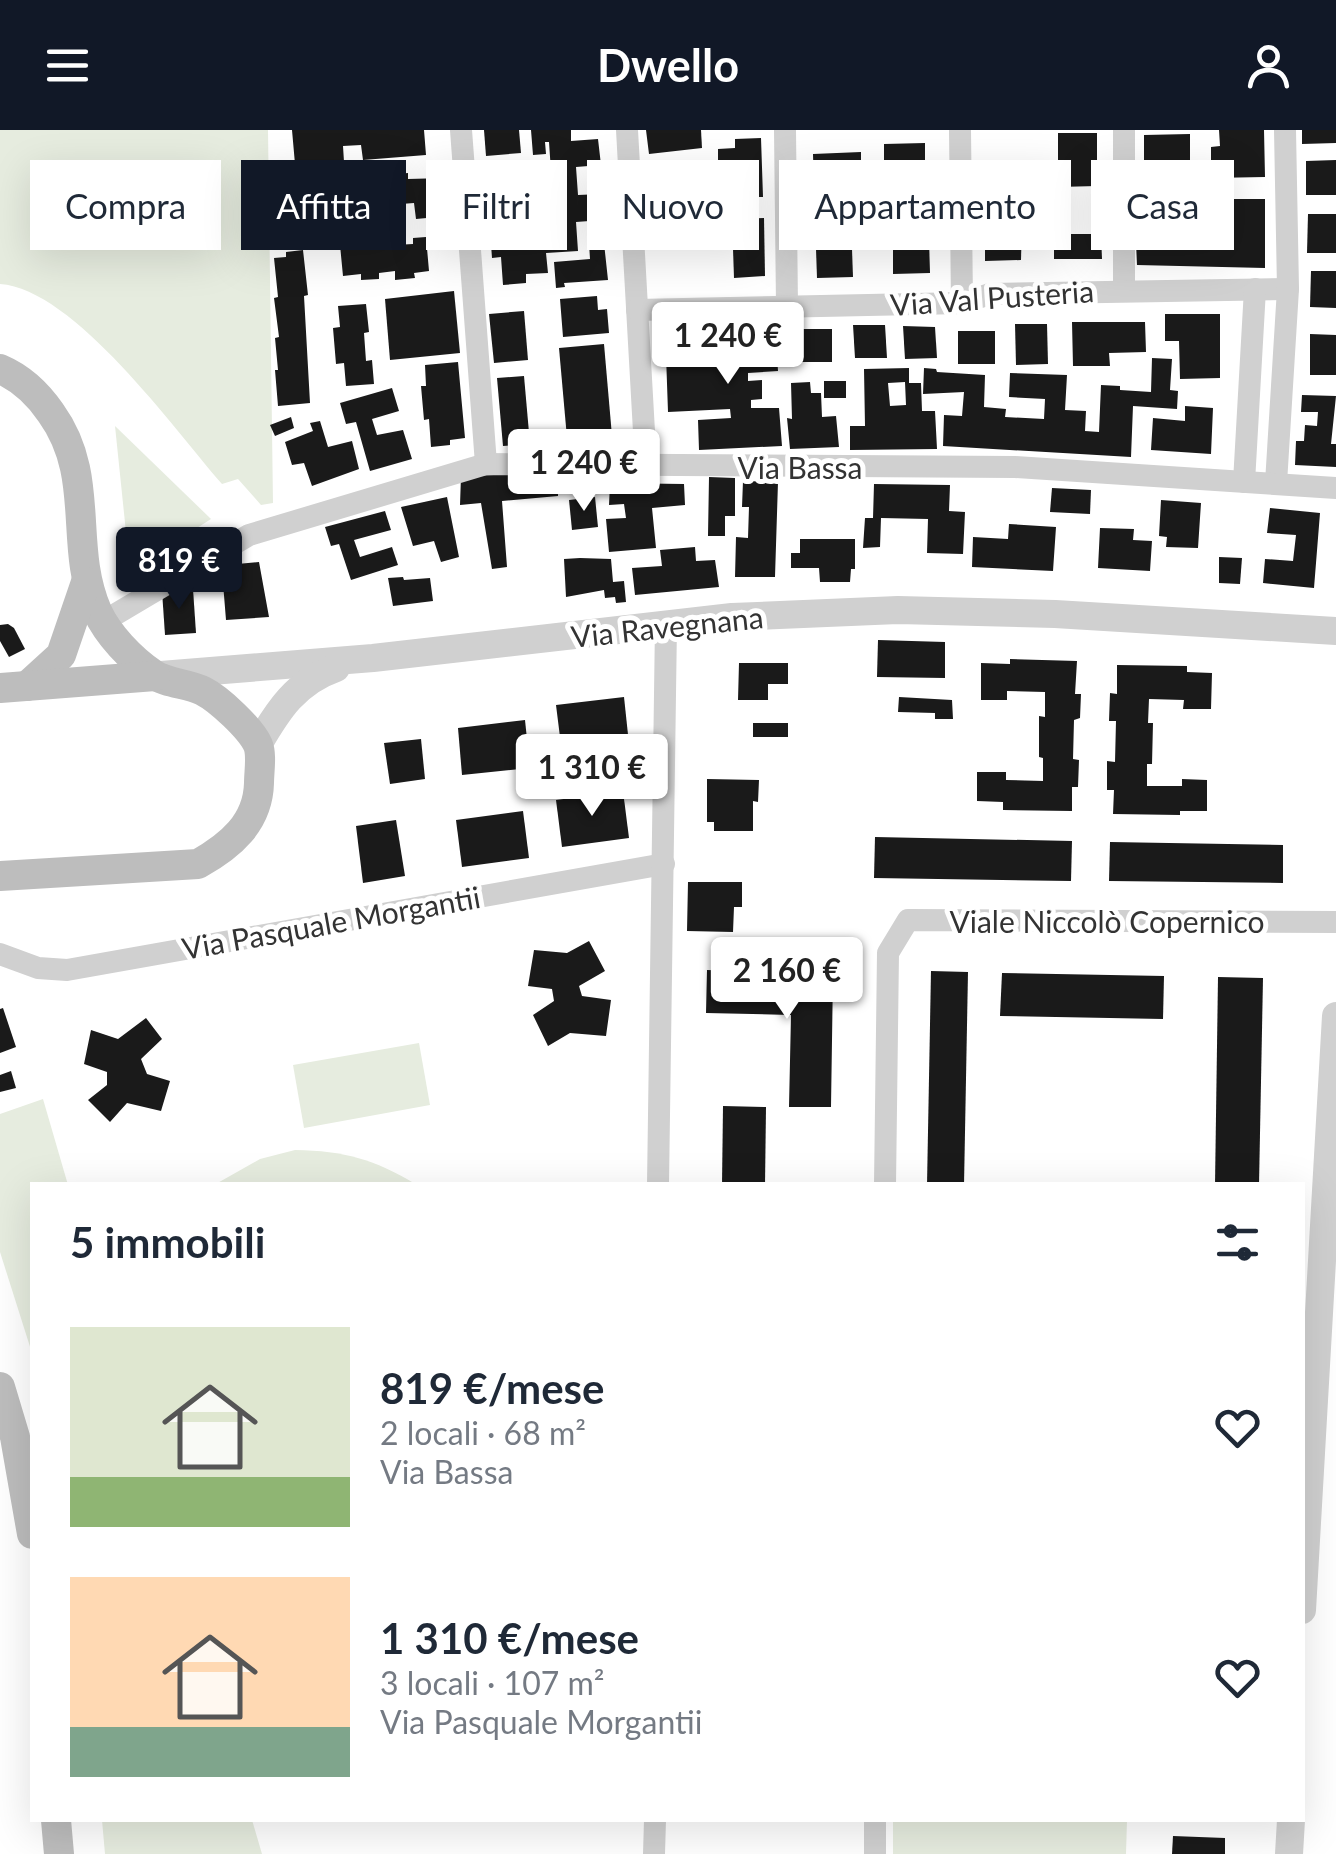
<!DOCTYPE html>
<html lang="it">
<meta charset="utf-8">
<style>
body{margin:0;font-family:Lato,sans-serif;background:#f6f6f7;color:#1f2937;height:100vh;display:flex;flex-direction:column;font-size:38px;white-space:nowrap}
*{box-sizing:border-box;margin:0}
p{font-size:32px;color:#747a83}
.icon{flex:none;width:55px;height:55px;fill:none;stroke:currentColor;stroke-width:2;stroke-linecap:round;stroke-linejoin:round}
.map{position:relative;flex:1;overflow:hidden}
.sheet{position:absolute;left:30px;top:1052px;width:1275px;height:640px;display:flex;flex-direction:column;background:#fff;border-radius:0px;box-shadow:0 10px 40px #0002}
.sheet>*{flex:none}
.banner{position:absolute;left:30px;top:30px;width:1278px;height:90px;display:flex;gap:20px}
.price{position:absolute;translate:-50% -85px;padding:0 22px;border-radius:10px;background:#fff;color:#222;font-size:32px;line-height:65px;filter:drop-shadow(0 2px 5px #0008)}
.price::after{content:'';position:absolute;left:50%;top:60px;width:30px;height:22px;margin-left:-15px;background:inherit;clip-path:polygon(0 0,100% 0,50% 100%)}
.price.selected{background:#111827;color:#fff}
ul{padding:0;list-style:none}
li{display:flex;align-items:center;gap:30px;height:250px;padding:0 40px}
li span{display:grid;place-items:center;flex:none;width:280px;height:200px;border-radius:0px;color:#555}
li>.icon{margin-inline-start:auto}
span .icon{width:120px;height:120px;fill:#fffc;stroke-width:1}
li b{font-size:42px}
h2{display:flex;justify-content:space-between;align-items:center;height:120px;padding:0 40px;font-size:42px}
.chip{padding:0 35px;border-radius:0px;background:#fff;box-shadow:0 10px 40px #0002;font-size:35px;line-height:90px}
.chip.selected{background:#111827;color:#fff}
header{display:flex;justify-content:space-between;align-items:center;height:130px;padding:0 40px;background:#111827;color:#fff;font-size:45px;font-weight:700}
.map>svg:first-child{display:block}
.green{fill:#e6ecdf}
.building{fill:#1a1a1a;fill-rule:evenodd}
.lines{fill:none;stroke-linecap:round;stroke-linejoin:round}
.minor{stroke:#d0d0d0;stroke-width:22}
.tertiary{stroke:#d0d0d0;stroke-width:28}
.secondary{stroke:#bdbdbd;stroke-width:30}
.labels{text-anchor:middle;dominant-baseline:central;stroke-width:10;stroke-linejoin:round;paint-order:stroke}
.street-label{font-size:30px;fill:#333;stroke:#fff}
</style>
<header><svg class="icon" aria-label="menu" viewBox="0 0 24 24"><path d="M4 6h16M4 12h16M4 18h16"/></svg>Dwello<svg class="icon" aria-label="person" viewBox="0 0 24 24"><circle cx="12" cy="8" r="4"/><path d="M4 21q1-7 8-7t8 7"/></svg></header>
<div class="map">
<svg width="1336" height="1724" viewBox="0 0 1336 1724">
<rect width="100%" height="100%" fill="#fff"/>
<g class="green">
<path d="M 0,0 L 268,0 L 273,373 L 261,375 L 238,349 L 222,354 C 174,299 74,159 0,154 Z"/>
<path d="M 115,296 L 211,389 L 130,441 Z"/>
<path d="M 419,913 L 430,975 L 304,998 L 293,935 Z"/>
<path d="M 43,969 L 68,1055 L 32,1055 L 32,1223 L 0,1122 L 0,984 Z"/>
<path d="M 295,1020 C 345,1021 374,1029 417,1055 L 214,1055 L 260,1029 Z"/>
<path d="M 102,1690 L 252,1690 L 262,1724 L 105,1724 Z"/>
<path d="M 893,1690 L 1127,1690 L 1126,1724 L 893,1724 Z"/>
</g>
<g class="building">
<path d="M 292,0 L 424,0 L 426,25 L 363,30 L 361,15 L 343,16 L 344,32 L 295,34 Z"/>
<path d="M 484,0 L 519,0 L 521,23 L 486,26 Z"/>
<path d="M 531,0 L 571,0 L 571,11 L 598,9 L 601,35 L 576,37 L 578,65 L 601,64 L 603,90 L 576,92 L 578,121 L 546,123 L 548,143 L 526,144 L 526,153 L 503,155 L 501,127 L 492,128 L 491,114 L 511,113 L 511,104 L 489,106 L 485,62 L 552,56 L 549,12 L 545,12 L 546,24 L 533,25 Z"/>
<path d="M 646,0 L 701,0 L 702,18 L 649,24 Z"/>
<path d="M 1219,0 L 1264,0 L 1265,47 L 1211,48 L 1211,17 L 1220,16 Z"/>
<path d="M 1302,0 L 1336,0 L 1336,13 L 1302,14 Z"/>
<path d="M 1058,3 L 1097,3 L 1097,56 L 1058,57 Z"/>
<path d="M 1190,4 L 1190,40 L 1144,42 L 1144,5 Z"/>
<path d="M 761,8 L 763,67 L 729,67 L 729,38 L 718,38 L 718,19 L 735,18 L 735,9 Z"/>
<path d="M 925,13 L 925,77 L 884,79 L 884,14 Z"/>
<path d="M 861,22 L 861,55 L 814,57 L 813,24 Z"/>
<path d="M 1336,30 L 1336,65 L 1306,65 L 1306,31 Z"/>
<path d="M 1029,33 L 1029,47 L 1021,48 L 1021,61 L 983,61 L 983,34 Z"/>
<path d="M 714,39 L 717,119 L 668,120 L 665,41 Z"/>
<path d="M 408,43 L 408,49 L 445,48 L 448,86 L 416,89 L 414,73 L 401,74 L 400,65 L 390,66 L 392,82 L 399,82 L 401,96 L 377,98 L 374,46 Z"/>
<path d="M 1190,58 L 1212,58 L 1213,100 L 1229,100 L 1229,69 L 1265,69 L 1265,138 L 1137,135 L 1134,68 L 1173,68 L 1173,98 L 1191,98 Z"/>
<path d="M 812,76 L 855,76 L 855,100 L 813,101 Z"/>
<path d="M 1308,84 L 1336,84 L 1336,123 L 1307,123 Z"/>
<path d="M 764,88 L 765,146 L 734,148 L 732,89 Z"/>
<path d="M 985,92 L 1022,92 L 1021,130 L 985,131 Z"/>
<path d="M 1054,104 L 1101,104 L 1102,129 L 1054,129 Z"/>
<path d="M 426,107 L 429,141 L 414,143 L 415,148 L 395,150 L 395,141 L 379,143 L 379,149 L 361,150 L 361,144 L 343,146 L 340,115 L 359,113 L 360,119 L 378,117 L 377,112 L 394,110 L 395,115 L 413,114 L 413,108 Z"/>
<path d="M 893,109 L 929,109 L 930,143 L 893,144 Z"/>
<path d="M 589,113 L 604,113 L 608,150 L 564,153 L 565,157 L 556,158 L 554,132 L 590,129 Z"/>
<path d="M 816,119 L 852,119 L 853,147 L 817,148 Z"/>
<path d="M 303,120 L 308,165 L 304,166 L 310,273 L 278,276 L 275,240 L 278,240 L 275,208 L 279,207 L 274,168 L 278,167 L 274,128 L 286,127 L 286,122 Z"/>
<path d="M 1311,141 L 1336,141 L 1336,178 L 1310,177 Z"/>
<path d="M 454,161 L 460,223 L 390,230 L 385,169 Z"/>
<path d="M 597,166 L 598,180 L 607,179 L 609,203 L 563,207 L 560,169 Z"/>
<path d="M 366,174 L 369,202 L 364,203 L 366,231 L 372,230 L 374,254 L 346,256 L 344,233 L 336,234 L 333,198 L 340,197 L 338,176 Z"/>
<path d="M 524,181 L 528,230 L 494,233 L 489,184 Z"/>
<path d="M 1165,184 L 1220,184 L 1220,248 L 1180,249 L 1179,211 L 1165,211 Z"/>
<path d="M 1072,192 L 1145,192 L 1146,222 L 1109,223 L 1110,236 L 1073,236 Z"/>
<path d="M 775,194 L 778,241 L 748,243 L 748,251 L 762,250 L 762,269 L 751,270 L 751,278 L 779,278 L 782,316 L 699,320 L 698,290 L 731,288 L 730,279 L 668,282 L 666,225 L 708,223 L 707,197 Z"/>
<path d="M 1015,194 L 1047,194 L 1048,234 L 1016,235 Z"/>
<path d="M 853,195 L 885,195 L 887,228 L 855,228 Z"/>
<path d="M 903,196 L 935,197 L 937,228 L 905,229 Z"/>
<path d="M 793,199 L 832,199 L 832,232 L 795,232 Z"/>
<rect x="958" y="201" width="37" height="33"/>
<path d="M 1310,204 L 1336,205 L 1336,245 L 1310,245 Z"/>
<path d="M 604,214 L 612,306 L 567,308 L 559,218 Z"/>
<path d="M 1152,228 L 1172,229 L 1170,260 L 1178,261 L 1177,279 L 1133,276 L 1131,327 L 943,316 L 944,285 L 962,286 L 964,262 L 923,264 L 924,238 L 936,239 L 937,242 L 985,245 L 984,277 L 1006,279 L 1005,287 L 1044,289 L 1045,269 L 1009,267 L 1010,243 L 1067,245 L 1065,280 L 1086,281 L 1085,301 L 1099,302 L 1101,255 L 1120,256 L 1120,260 L 1151,262 Z"/>
<path d="M 458,232 L 465,308 L 450,310 L 450,315 L 431,317 L 429,289 L 424,290 L 421,256 L 426,256 L 425,235 Z"/>
<path d="M 909,238 L 909,253 L 921,253 L 922,281 L 935,281 L 937,319 L 850,320 L 850,296 L 865,296 L 864,239 ZM 905,252 L 906,275 L 890,276 L 888,253 Z"/>
<path d="M 524,246 L 530,314 L 503,316 L 497,248 Z"/>
<rect x="824" y="251" width="22" height="17"/>
<path d="M 810,252 L 811,263 L 821,263 L 822,287 L 836,286 L 839,317 L 790,319 L 787,288 L 792,289 L 791,253 Z"/>
<path d="M 392,258 L 399,281 L 372,289 L 377,305 L 403,300 L 412,329 L 370,341 L 356,292 L 346,294 L 340,273 Z"/>
<path d="M 1302,265 L 1336,266 L 1331,314 L 1336,314 L 1336,337 L 1295,335 L 1296,311 L 1304,311 L 1305,295 L 1317,296 L 1318,282 L 1301,282 Z"/>
<path d="M 1185,276 L 1213,278 L 1211,324 L 1151,320 L 1153,288 L 1185,291 Z"/>
<path d="M 291,287 L 294,298 L 275,306 L 270,295 Z"/>
<path d="M 320,291 L 328,317 L 352,311 L 359,339 L 312,356 L 304,333 L 292,335 L 285,312 L 313,301 L 310,293 Z"/>
<path d="M 558,343 L 558,366 L 502,371 L 507,437 L 492,439 L 481,373 L 460,375 L 461,346 Z"/>
<path d="M 709,347 L 735,348 L 735,386 L 725,386 L 725,406 L 708,406 Z"/>
<path d="M 743,351 L 778,352 L 775,447 L 735,447 L 736,407 L 748,408 L 749,377 L 742,377 Z"/>
<path d="M 610,353 L 684,354 L 685,375 L 652,378 L 656,418 L 609,422 L 606,389 L 626,388 L 624,374 L 609,375 Z"/>
<path d="M 874,354 L 950,355 L 949,381 L 965,382 L 963,424 L 927,423 L 928,389 L 881,388 L 880,417 L 863,418 L 865,388 L 873,388 Z"/>
<path d="M 1052,358 L 1091,360 L 1090,384 L 1050,382 Z"/>
<path d="M 447,367 L 459,427 L 441,432 L 434,411 L 413,416 L 401,377 Z"/>
<path d="M 595,367 L 598,397 L 572,400 L 569,370 Z"/>
<path d="M 1161,370 L 1201,373 L 1198,418 L 1166,417 L 1167,407 L 1159,406 Z"/>
<path d="M 1270,378 L 1320,383 L 1314,458 L 1263,453 L 1265,429 L 1293,431 L 1296,405 L 1267,403 Z"/>
<path d="M 385,381 L 391,400 L 354,410 L 360,427 L 392,417 L 398,435 L 351,450 L 339,414 L 331,416 L 325,397 Z"/>
<path d="M 1009,394 L 1056,397 L 1053,441 L 972,437 L 973,407 L 1008,409 Z"/>
<path d="M 1100,398 L 1134,399 L 1133,410 L 1152,411 L 1150,441 L 1098,438 Z"/>
<path d="M 800,409 L 855,409 L 855,439 L 851,439 L 850,452 L 820,452 L 819,438 L 791,438 L 791,423 L 800,423 Z"/>
<path d="M 695,417 L 696,431 L 715,430 L 719,457 L 635,465 L 632,438 L 662,436 L 660,420 Z"/>
<path d="M 1219,427 L 1242,428 L 1240,454 L 1219,453 Z"/>
<path d="M 580,428 L 611,429 L 613,452 L 624,451 L 626,472 L 616,473 L 615,467 L 605,468 L 604,460 L 566,467 L 564,429 Z"/>
<path d="M 259,432 L 269,487 L 226,490 L 223,453 L 218,454 L 216,436 Z"/>
<path d="M 403,447 L 404,450 L 430,448 L 433,471 L 393,476 L 388,448 Z"/>
<path d="M 193,459 L 196,503 L 165,505 L 162,461 Z"/>
<path d="M 8,494 L 14,498 L 25,519 L 9,527 L 0,511 L 0,495 Z"/>
<path d="M 878,510 L 945,512 L 945,548 L 877,547 Z"/>
<path d="M 1010,529 L 1077,531 L 1075,564 L 1081,564 L 1080,588 L 1074,590 L 1073,629 L 1079,630 L 1078,657 L 1072,657 L 1072,681 L 1003,680 L 1003,672 L 977,671 L 977,642 L 1006,642 L 1006,650 L 1043,651 L 1043,628 L 1039,627 L 1039,586 L 1045,587 L 1045,562 L 1007,561 L 1007,570 L 981,570 L 981,533 L 1010,534 Z"/>
<path d="M 739,533 L 788,533 L 788,554 L 768,554 L 768,570 L 738,570 Z"/>
<path d="M 1117,535 L 1187,536 L 1187,542 L 1212,543 L 1211,579 L 1183,579 L 1184,570 L 1149,569 L 1148,593 L 1153,593 L 1152,634 L 1147,634 L 1147,656 L 1182,656 L 1182,649 L 1207,650 L 1207,681 L 1180,681 L 1180,685 L 1113,684 L 1114,660 L 1107,660 L 1107,631 L 1115,632 L 1116,591 L 1109,591 L 1110,563 L 1117,564 Z"/>
<path d="M 624,567 L 629,614 L 562,623 L 556,575 Z"/>
<path d="M 899,567 L 952,570 L 953,589 L 935,589 L 935,583 L 898,582 Z"/>
<path d="M 525,590 L 530,638 L 462,645 L 458,598 Z"/>
<rect x="753" y="593" width="35" height="14"/>
<path d="M 421,609 L 425,649 L 390,654 L 384,613 Z"/>
<path d="M 707,649 L 759,650 L 758,672 L 753,671 L 753,701 L 714,701 L 714,692 L 707,692 Z"/>
<path d="M 623,661 L 629,708 L 562,717 L 556,670 Z"/>
<path d="M 523,681 L 529,728 L 462,737 L 456,690 Z"/>
<path d="M 396,690 L 405,746 L 363,753 L 356,696 Z"/>
<path d="M 875,707 L 1072,711 L 1071,751 L 874,748 Z"/>
<path d="M 1110,712 L 1283,715 L 1283,753 L 1109,751 Z"/>
<path d="M 688,752 L 742,752 L 742,777 L 734,777 L 733,802 L 687,801 Z"/>
<path d="M 589,811 L 605,841 L 579,856 L 582,866 L 611,870 L 606,906 L 570,903 L 548,916 L 533,885 L 554,871 L 552,859 L 528,856 L 534,820 L 567,823 Z"/>
<path d="M 707,840 L 833,844 L 831,977 L 789,977 L 791,885 L 706,883 Z"/>
<path d="M 931,841 L 968,842 L 964,1055 L 927,1055 Z"/>
<path d="M 1002,843 L 1164,846 L 1163,889 L 1000,886 Z"/>
<path d="M 1218,847 L 1263,848 L 1259,1055 L 1215,1055 Z"/>
<path d="M 3,878 L 16,917 L 0,923 L 0,879 Z"/>
<path d="M 146,888 L 162,909 L 141,929 L 147,944 L 170,951 L 161,981 L 127,973 L 110,992 L 88,970 L 107,955 L 107,942 L 84,934 L 91,900 L 118,909 Z"/>
<path d="M 11,941 L 16,958 L 0,962 L 0,945 Z"/>
<path d="M 723,976 L 766,977 L 765,1055 L 722,1055 Z"/>
<path d="M 1173,1706 L 1225,1708 L 1225,1724 L 1172,1724 Z"/>
</g>
<g class="lines">
<g class="minor">
<path d="M 461,0 L 486,334"/>
<path d="M 627,0 L 646,337"/>
<path d="M 785,0 L 787,176"/>
<path d="M 960,0 L 962,173"/>
<path d="M 1124,0 L 1124,160"/>
<path d="M 637,180 L 962,173 L 990,164 L 1288,159"/>
<path d="M 1244,352 L 1255,159"/>
<path d="M 1276,353 L 1288,159 L 1285,0"/>
<path d="M 116,484 L 249,405 L 486,334 L 1015,337 L 1336,358"/>
<path d="M 0,824 L 38,838 L 67,840 L 664,734"/>
<path d="M 658,1055 L 666,494"/>
<path d="M 885,1055 L 888,823 L 908,790 L 1336,792"/>
<path d="M 654,1724 L 655,1690"/>
<path d="M 875,1724 L 875,1690"/>
</g>
<g class="tertiary">
<path d="M 161,545 L 373,528 L 732,487 L 898,480 L 1055,484 L 1336,501"/>
<path d="M 258,615 C 278,580 296,552 336,538"/>
<path d="M 1302,1480 L 1336,886"/>
<path d="M 1289,1724 L 1291,1690"/>
</g>
<g class="secondary">
<path d="M 0,239 C 21,248 38,264 51,283 C 97,347 68,414 97,481 C 108,505 131,529 153,544 C 167,554 188,553 203,561 C 219,569 251,599 258,615 C 262,625 259,642 259,653 C 258,693 230,716 198,734 L 0,746"/>
<path d="M 27,556 L 61,525 L 86,452"/>
<path d="M 0,558 L 155,546"/>
<path d="M 0,1257 L 15,1307 L 32,1404"/>
<path d="M 56,1690 L 59,1724"/>
</g>
</g>
<g class="labels">
<g class="street-label">
<text transform="translate(992 167) rotate(-4)">Via Val Pusteria</text>
<text x="800" y="337">Via Bassa</text>
<text transform="translate(667 496) rotate(-6)">Via Ravegnana</text>
<text x="1107" y="791">Viale Niccolò Copernico</text>
<text transform="translate(331 792) rotate(-10)">Via Pasquale Morgantii</text>
</g>
</g>
</svg>
<b class="price" style="left:728px;top:257px">1 240 €</b>
<b class="price" style="left:584px;top:384px">1 240 €</b>
<b class="price selected" style="left:179px;top:482px">819 €</b>
<b class="price" style="left:592px;top:689px">1 310 €</b>
<b class="price" style="left:787px;top:892px">2 160 €</b>
<div class="banner">
<a class="chip">Compra</a>
<a class="chip selected">Affitta</a>
<a class="chip">Filtri</a>
<a class="chip">Nuovo</a>
<a class="chip">Appartamento</a>
<a class="chip">Casa</a>
</div>
<section class="sheet">
<h2>5 immobili<svg class="icon" aria-label="filters" viewBox="0 0 24 24"><path d="M4 7h16M4 17h16"/><circle cx="9" cy="7" r="2"/><circle cx="15" cy="17" r="2"/></svg></h2>
<ul>
<li><span style="background:linear-gradient(#dfe7d0 75%,#8fb573 0)"><svg class="icon" aria-label="home" viewBox="0 0 24 24"><path d="M3 11l9-7 9 7M6 9v11h12V9"/></svg></span><div><b>819 €/mese</b><p>2 locali · 68 m²</p><p>Via Bassa</p></div><svg class="icon" aria-label="heart" viewBox="0 0 24 24"><path d="M12 20l-8-8c-3-5 5-10 8-4 3-6 11-1 8 4z"/></svg></li>
<li><span style="background:linear-gradient(#ffd9b3 75%,#7fa58c 0)"><svg class="icon" aria-label="home" viewBox="0 0 24 24"><path d="M3 11l9-7 9 7M6 9v11h12V9"/></svg></span><div><b>1 310 €/mese</b><p>3 locali · 107 m²</p><p>Via Pasquale Morgantii</p></div><svg class="icon" aria-label="heart" viewBox="0 0 24 24"><path d="M12 20l-8-8c-3-5 5-10 8-4 3-6 11-1 8 4z"/></svg></li>
</ul>
</section>
</div>
